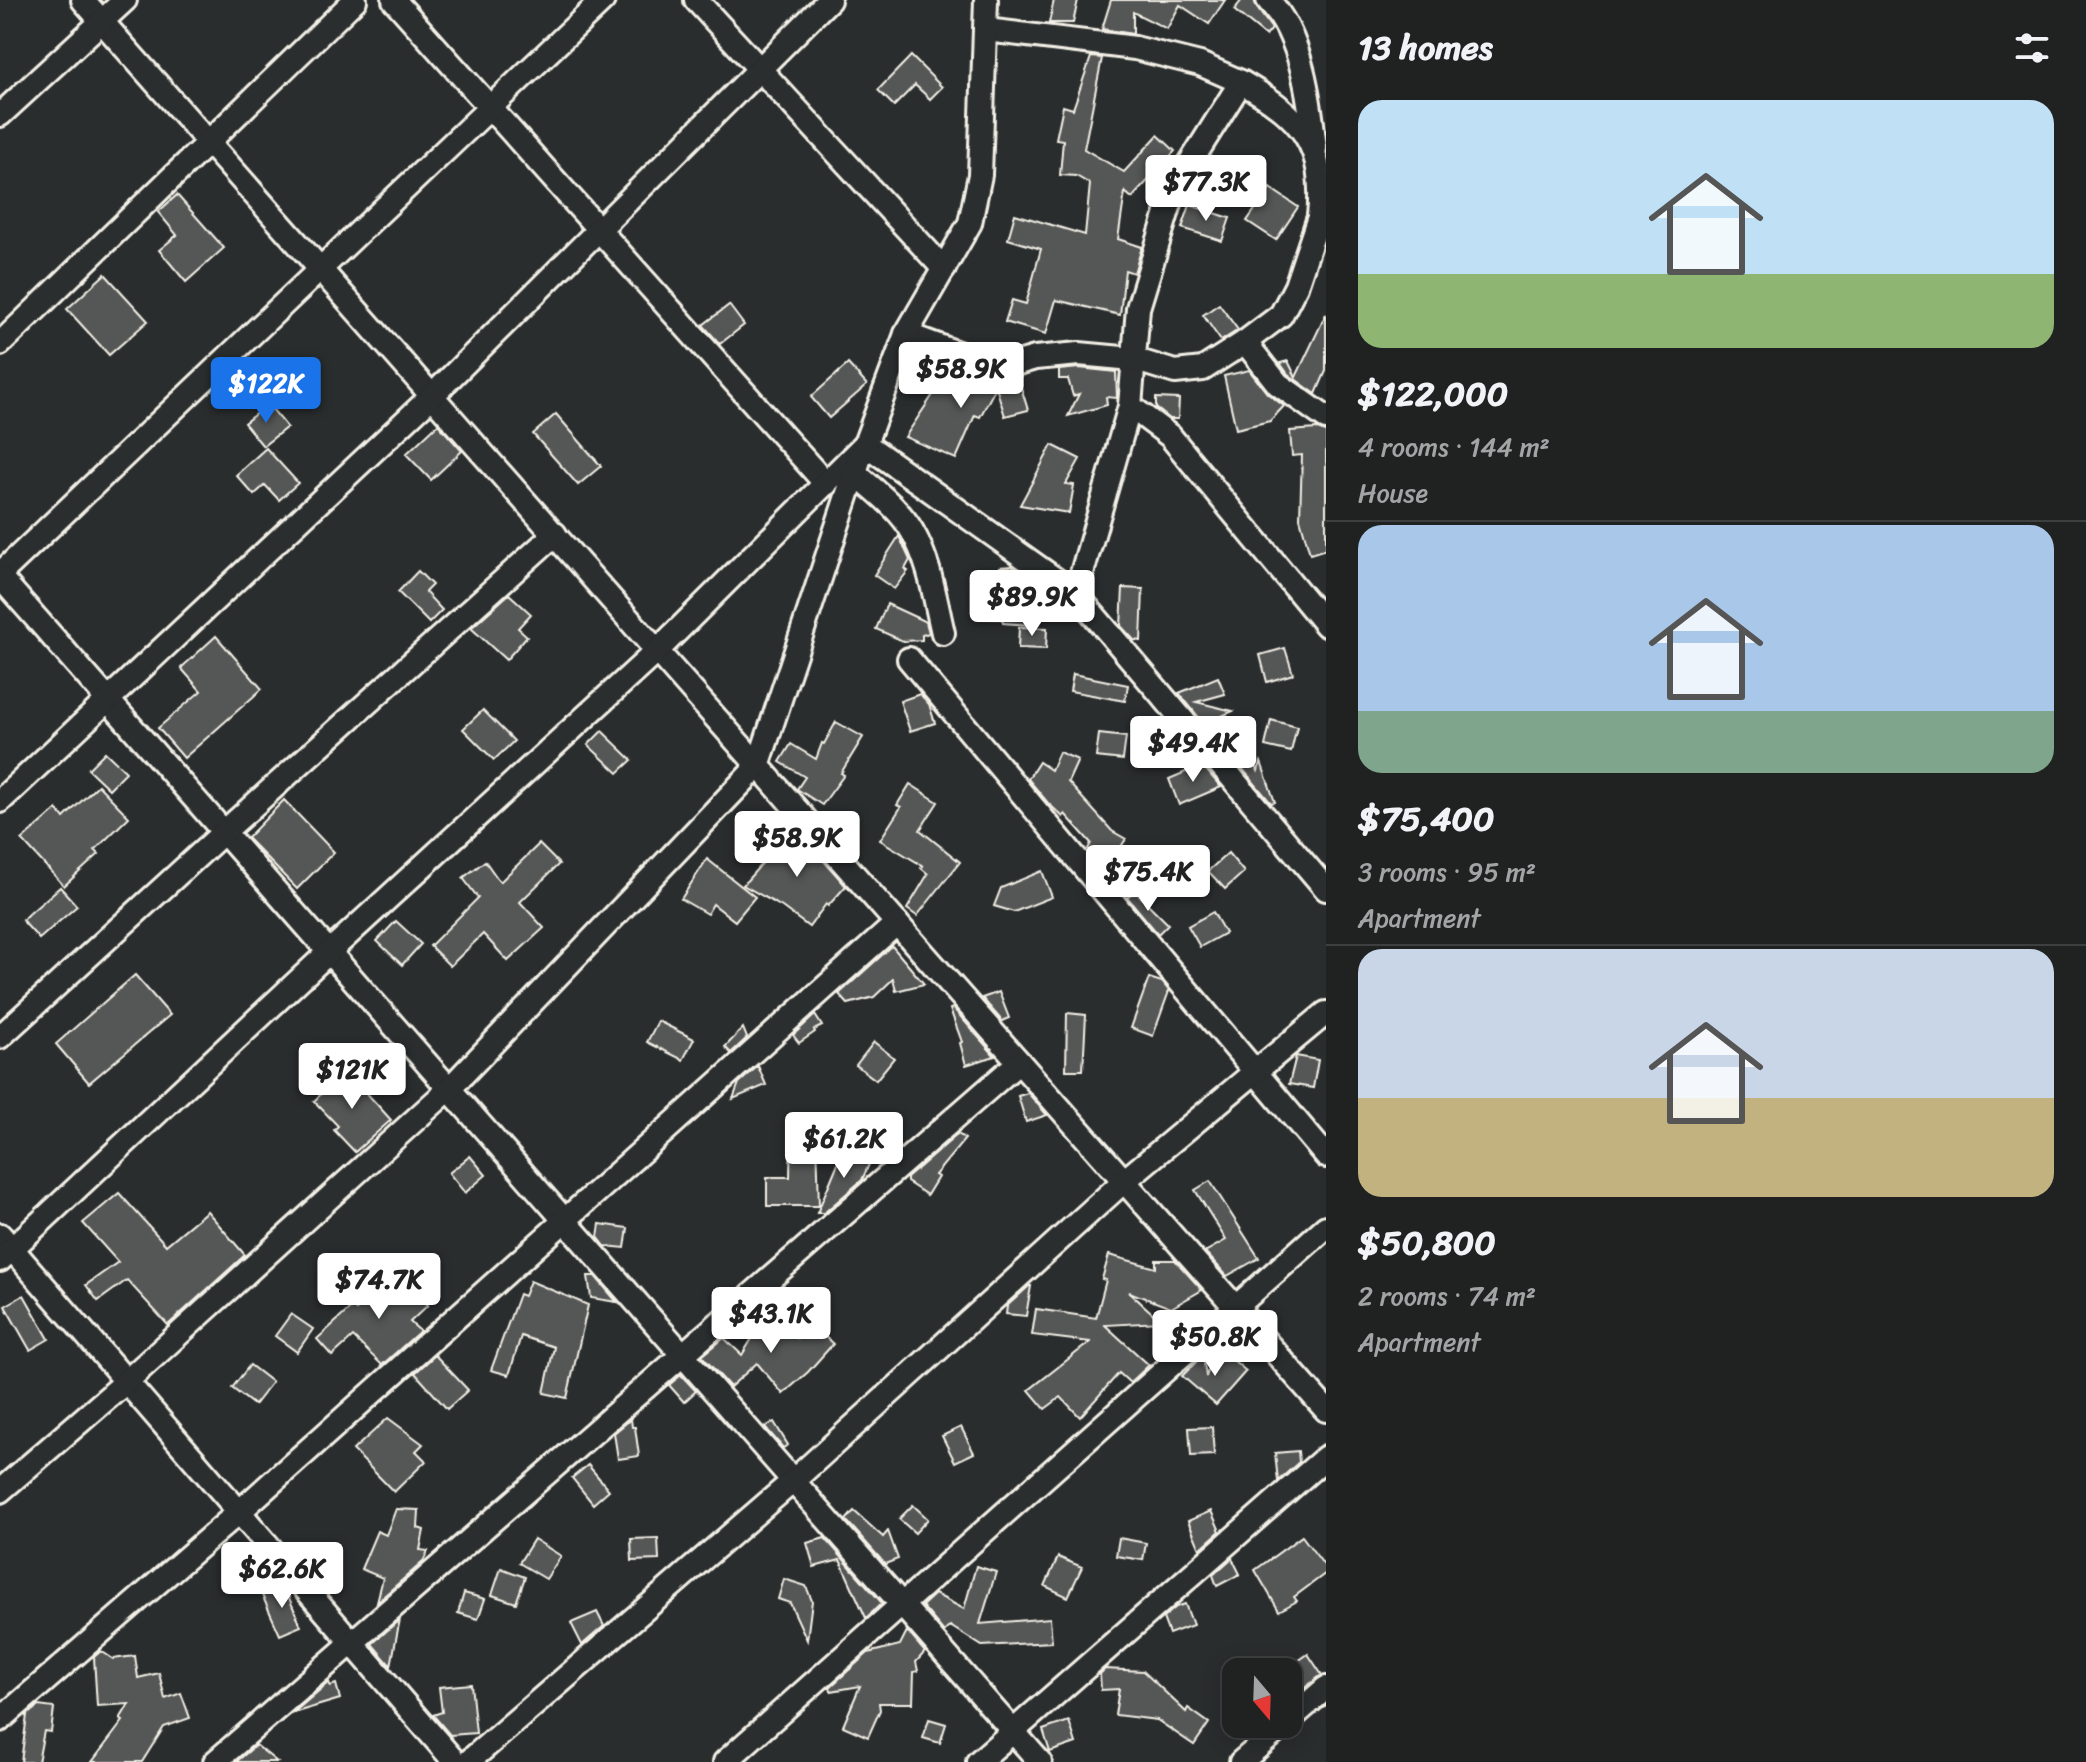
<!DOCTYPE html>
<meta charset="utf-8">
<style>
body{margin:0;font-family:Sriracha,sans-serif;background:#2d2f2f;color:#f1f3f6;height:100vh;display:flex;flex-direction:column;font-size:30px;white-space:nowrap}
*{box-sizing:border-box;margin:0}
p{font-size:26px;color:#a2a4a5}
.icon{flex:none;width:44px;height:44px;fill:none;stroke:currentColor;stroke-width:2;stroke-linecap:round;stroke-linejoin:round}
.map{position:relative;flex:1;overflow:hidden}
.sheet{display:flex;flex-direction:column;background:#202222;width:760px}
.sheet>*{flex:none}
.needle{width:52px;rotate:161deg}
.tools{position:absolute;left:1222px;top:1658px;display:grid;gap:16px}
.tools a{display:grid;place-items:center;width:80px;height:80px;border-radius:16px;background:#202222;box-shadow:0 4px 20px #0003,0 0 0 2px #3d3f40;font-size:40px}
.price{position:absolute;translate:-50% -68px;padding:0 18px;border-radius:8px;background:#fff;color:#222;font-size:26px;line-height:52px;filter:drop-shadow(0 2px 4px #0008)}
.price::after{content:'';position:absolute;left:50%;top:48px;width:24px;height:18px;margin-left:-12px;background:inherit;clip-path:polygon(0 0,100% 0,50% 100%)}
.price.active{background:#1a73e8;color:#fff}
ul{padding:0;list-style:none}
li{display:grid;align-content:center;gap:16px;height:424px;padding:0 32px}
li+li{border-top:2px solid #3d3f40}
li span{display:grid;place-items:center;height:248px;border-radius:24px;color:#555}
li>.icon{margin-inline-start:auto}
span .icon{width:144px;height:144px;fill:#fffc;stroke-width:1}
li b{font-size:34px}
h2{display:flex;justify-content:space-between;align-items:center;height:96px;padding:0 32px;font-size:34px}
main{display:flex;flex:1;min-height:0}
.map>svg:first-child{display:block}
.building{fill:#555756;stroke:#f4f1e8;stroke-width:2}
.lines{fill:none;stroke-linecap:round;stroke-linejoin:round}
.minor-casing{stroke:#f4f1e8;stroke-width:28}
.minor{stroke:#2a2d2e;stroke-width:22}
</style>
<main>
<div class="map">
<svg width="1326" height="1762" viewBox="0 0 1326 1762">
<rect width="100%" height="100%" fill="#2a2d2e"/>
<filter id="ink" filterUnits="userSpaceOnUse"><feTurbulence type="fractalNoise" baseFrequency=".0125" numOctaves="2"/><feDisplacementMap in="SourceGraphic" scale="16" xChannelSelector="R" yChannelSelector="G"/><feConvolveMatrix kernelMatrix="1 2 1 2 8 2 1 2 1" color-interpolation-filters="sRGB"/></filter>
<g filter="url(#ink)">
<g class="building">
<path d="M 1054,0 L 1078,0 L 1073,23 L 1049,23 Z"/>
<path d="M 1111,0 L 1225,0 L 1209,24 L 1180,5 L 1167,29 L 1133,12 L 1133,34 L 1102,29 Z"/>
<path d="M 1242,0 L 1254,0 L 1257,8 L 1272,29 L 1266,36 L 1234,10 Z"/>
<path d="M 911,56 L 942,87 L 930,99 L 915,85 L 894,106 L 878,90 Z"/>
<path d="M 1091,57 L 1102,58 L 1084,149 L 1124,172 L 1158,135 L 1175,151 L 1132,198 L 1125,192 L 1118,239 L 1142,247 L 1134,273 L 1125,270 L 1120,315 L 1056,300 L 1046,334 L 1005,322 L 1012,300 L 1026,304 L 1041,249 L 1008,239 L 1015,214 L 1085,235 L 1090,184 L 1076,176 L 1060,175 L 1063,140 L 1056,139 L 1063,106 L 1073,109 Z"/>
<path d="M 1270,188 L 1298,207 L 1276,240 L 1247,221 Z"/>
<path d="M 177,195 L 224,248 L 186,282 L 159,250 L 177,235 L 158,212 Z"/>
<path d="M 1190,205 L 1230,218 L 1222,241 L 1182,228 Z"/>
<path d="M 105,274 L 148,321 L 109,355 L 67,309 Z"/>
<path d="M 1219,304 L 1238,330 L 1221,341 L 1203,315 Z"/>
<path d="M 729,305 L 744,325 L 720,344 L 703,325 Z"/>
<path d="M 1326,314 L 1326,371 L 1316,394 L 1288,374 L 1280,363 L 1288,361 L 1296,377 Z"/>
<path d="M 848,364 L 867,385 L 829,418 L 811,397 Z"/>
<path d="M 952,366 L 985,378 L 997,379 L 1011,386 L 1020,384 L 1028,410 L 1005,416 L 996,387 L 980,417 L 975,415 L 956,459 L 905,437 Z"/>
<path d="M 1079,368 L 1116,372 L 1117,398 L 1106,397 L 1107,405 L 1068,416 L 1079,394 L 1073,396 L 1068,379 L 1059,379 L 1059,370 Z"/>
<path d="M 1249,370 L 1267,393 L 1284,406 L 1270,421 L 1236,429 L 1224,376 Z"/>
<path d="M 1156,398 L 1179,399 L 1178,419 L 1170,419 L 1156,408 Z"/>
<path d="M 268,404 L 287,427 L 263,446 L 244,423 Z"/>
<path d="M 556,414 L 601,466 L 578,485 L 533,434 Z"/>
<path d="M 438,424 L 462,451 L 431,480 L 406,454 Z"/>
<path d="M 1317,429 L 1326,432 L 1326,549 L 1310,554 L 1300,518 L 1302,455 L 1292,456 L 1290,431 Z"/>
<path d="M 1052,445 L 1080,459 L 1066,484 L 1074,485 L 1069,513 L 1020,505 Z"/>
<path d="M 266,448 L 298,483 L 279,500 L 265,485 L 254,495 L 236,475 Z"/>
<path d="M 899,536 L 910,560 L 905,569 L 908,571 L 894,589 L 874,575 Z"/>
<path d="M 1012,566 L 1021,572 L 1024,601 L 1031,601 L 1030,625 L 1003,623 L 1003,619 L 976,618 L 976,582 L 1002,582 L 1000,567 Z"/>
<path d="M 418,571 L 432,585 L 425,592 L 442,610 L 429,623 L 398,592 Z"/>
<path d="M 1123,588 L 1143,589 L 1141,641 L 1134,640 L 1121,626 Z"/>
<path d="M 509,594 L 531,614 L 518,628 L 527,636 L 506,660 L 471,628 Z"/>
<path d="M 887,604 L 926,622 L 929,633 L 922,635 L 922,640 L 903,641 L 876,629 Z"/>
<path d="M 1019,627 L 1047,628 L 1046,649 L 1018,648 Z"/>
<path d="M 216,636 L 262,689 L 184,758 L 158,728 L 201,691 L 181,668 Z"/>
<path d="M 1285,648 L 1293,674 L 1267,682 L 1260,655 Z"/>
<path d="M 1073,674 L 1128,685 L 1125,701 L 1070,691 Z"/>
<path d="M 1218,677 L 1225,694 L 1196,702 L 1233,711 L 1204,724 L 1179,693 Z"/>
<path d="M 920,694 L 929,704 L 935,723 L 910,731 L 900,701 Z"/>
<path d="M 483,710 L 514,741 L 494,760 L 463,729 Z"/>
<path d="M 1271,720 L 1297,727 L 1291,752 L 1265,746 Z"/>
<path d="M 836,722 L 863,737 L 841,773 L 844,775 L 822,805 L 797,789 L 805,777 L 780,762 L 791,744 L 816,759 L 822,743 L 824,744 Z"/>
<path d="M 602,731 L 632,760 L 618,773 L 588,745 Z"/>
<path d="M 1099,734 L 1126,737 L 1123,760 L 1096,757 Z"/>
<path d="M 1246,742 L 1258,771 L 1261,762 L 1275,802 L 1271,803 L 1226,749 Z"/>
<path d="M 105,752 L 126,772 L 109,789 L 88,769 Z"/>
<path d="M 1059,752 L 1078,760 L 1068,782 L 1112,831 L 1126,839 L 1111,862 L 1088,849 L 1091,843 L 1065,814 L 1063,817 L 1048,803 L 1028,779 L 1039,762 L 1051,770 Z"/>
<path d="M 1202,765 L 1221,787 L 1179,805 L 1169,779 Z"/>
<path d="M 910,784 L 938,802 L 920,830 L 960,862 L 917,916 L 907,909 L 928,874 L 921,868 L 923,866 L 880,840 L 901,807 L 897,805 Z"/>
<path d="M 98,785 L 129,817 L 95,850 L 99,854 L 64,886 L 22,840 L 57,809 L 64,818 Z"/>
<path d="M 284,800 L 334,852 L 297,889 L 247,838 Z"/>
<path d="M 794,827 L 846,886 L 828,906 L 826,904 L 809,927 L 782,907 L 743,885 Z"/>
<path d="M 539,844 L 559,864 L 520,902 L 544,928 L 508,961 L 483,934 L 450,966 L 430,946 L 478,898 L 463,878 L 485,861 L 500,882 Z"/>
<path d="M 1228,853 L 1244,872 L 1225,889 L 1208,871 Z"/>
<path d="M 707,859 L 755,897 L 735,921 L 713,904 L 707,914 L 681,899 Z"/>
<path d="M 1042,871 L 1052,897 L 1014,912 L 994,906 L 1001,888 Z"/>
<path d="M 60,887 L 77,906 L 39,939 L 22,920 Z"/>
<path d="M 1131,894 L 1138,894 L 1168,924 L 1158,934 L 1127,897 Z"/>
<path d="M 1213,912 L 1225,933 L 1200,947 L 1188,926 Z"/>
<path d="M 396,921 L 421,944 L 402,965 L 377,941 Z"/>
<path d="M 892,946 L 924,984 L 896,991 L 893,979 L 874,997 L 848,1004 L 839,994 Z"/>
<path d="M 135,975 L 170,1015 L 89,1083 L 56,1044 Z"/>
<path d="M 1149,978 L 1162,982 L 1169,991 L 1153,1036 L 1131,1028 Z"/>
<path d="M 999,992 L 1009,1018 L 1002,1021 L 982,998 Z"/>
<path d="M 953,1008 L 995,1056 L 966,1065 L 960,1043 L 962,1042 L 950,1009 Z"/>
<path d="M 1067,1013 L 1086,1015 L 1083,1070 L 1066,1070 Z"/>
<path d="M 815,1015 L 822,1026 L 814,1030 L 815,1032 L 799,1043 L 793,1035 Z"/>
<path d="M 658,1021 L 694,1039 L 683,1060 L 647,1042 Z"/>
<path d="M 743,1028 L 747,1038 L 731,1053 L 725,1047 Z"/>
<path d="M 874,1042 L 894,1058 L 876,1080 L 856,1065 Z"/>
<path d="M 1296,1056 L 1318,1060 L 1313,1088 L 1289,1084 Z"/>
<path d="M 758,1066 L 766,1085 L 733,1099 L 739,1083 Z"/>
<path d="M 346,1070 L 391,1120 L 355,1152 L 334,1130 L 338,1126 L 314,1101 Z"/>
<path d="M 1028,1093 L 1047,1115 L 1026,1122 L 1018,1096 Z"/>
<path d="M 791,1119 L 814,1120 L 812,1139 L 817,1139 L 819,1206 L 767,1206 L 767,1177 L 790,1177 Z"/>
<path d="M 958,1134 L 965,1139 L 935,1175 L 938,1177 L 927,1195 L 907,1182 L 907,1178 Z"/>
<path d="M 843,1151 L 870,1162 L 862,1180 L 824,1213 L 817,1213 Z"/>
<path d="M 470,1156 L 486,1175 L 465,1193 L 449,1173 Z"/>
<path d="M 1210,1181 L 1259,1258 L 1227,1276 L 1205,1252 L 1226,1240 L 1195,1190 Z"/>
<path d="M 119,1193 L 166,1245 L 207,1211 L 245,1255 L 168,1325 L 127,1280 L 98,1301 L 86,1285 L 118,1262 L 83,1223 Z"/>
<path d="M 600,1224 L 628,1228 L 625,1248 L 605,1246 L 598,1237 Z"/>
<path d="M 1109,1255 L 1156,1268 L 1156,1260 L 1175,1260 L 1202,1290 L 1171,1308 L 1129,1292 L 1162,1322 L 1105,1325 L 1149,1365 L 1130,1383 L 1119,1373 L 1080,1417 L 1061,1397 L 1045,1409 L 1029,1390 L 1090,1342 L 1032,1335 L 1036,1309 L 1096,1318 L 1106,1280 L 1102,1279 Z"/>
<path d="M 397,1270 L 428,1305 L 410,1322 L 420,1331 L 382,1365 L 353,1337 L 332,1356 L 317,1339 L 353,1306 L 356,1310 Z"/>
<path d="M 588,1276 L 595,1276 L 617,1302 L 591,1298 Z"/>
<path d="M 530,1281 L 588,1305 L 567,1398 L 544,1393 L 554,1347 L 521,1336 L 509,1375 L 491,1370 L 519,1294 L 524,1296 Z"/>
<path d="M 1029,1286 L 1031,1286 L 1026,1316 L 1006,1314 L 1007,1306 Z"/>
<path d="M 24,1295 L 49,1339 L 30,1350 L 5,1306 Z"/>
<path d="M 291,1314 L 313,1329 L 297,1352 L 275,1336 Z"/>
<path d="M 764,1319 L 797,1338 L 810,1323 L 833,1344 L 808,1372 L 783,1394 L 757,1363 L 730,1387 L 702,1356 L 724,1338 L 742,1355 Z"/>
<path d="M 1226,1354 L 1246,1371 L 1216,1405 L 1182,1376 L 1203,1355 L 1206,1377 L 1210,1365 L 1214,1367 Z"/>
<path d="M 435,1355 L 468,1390 L 447,1409 L 415,1373 Z"/>
<path d="M 250,1365 L 272,1382 L 254,1405 L 232,1388 Z"/>
<path d="M 681,1375 L 696,1391 L 684,1402 L 669,1385 Z"/>
<path d="M 388,1418 L 423,1444 L 416,1451 L 426,1461 L 394,1492 L 353,1450 Z"/>
<path d="M 631,1419 L 632,1427 L 635,1427 L 639,1456 L 618,1459 L 614,1433 Z"/>
<path d="M 774,1422 L 788,1445 L 783,1448 L 765,1427 Z"/>
<path d="M 961,1427 L 974,1453 L 955,1462 L 942,1436 Z"/>
<path d="M 1212,1427 L 1214,1455 L 1191,1456 L 1189,1428 Z"/>
<path d="M 1298,1451 L 1299,1462 L 1278,1481 L 1275,1453 Z"/>
<path d="M 588,1465 L 609,1490 L 593,1504 L 572,1478 Z"/>
<path d="M 913,1505 L 928,1519 L 915,1533 L 899,1519 Z"/>
<path d="M 396,1509 L 419,1510 L 418,1528 L 424,1530 L 420,1550 L 428,1551 L 423,1562 L 377,1602 L 383,1578 L 361,1569 L 377,1531 L 386,1535 Z"/>
<path d="M 854,1511 L 883,1537 L 888,1531 L 898,1559 L 885,1564 L 846,1520 Z"/>
<path d="M 1211,1511 L 1220,1531 L 1200,1549 L 1188,1521 Z"/>
<path d="M 1302,1536 L 1326,1568 L 1326,1573 L 1294,1597 L 1297,1601 L 1279,1611 L 1255,1570 Z"/>
<path d="M 658,1538 L 659,1560 L 632,1561 L 631,1539 Z"/>
<path d="M 825,1538 L 882,1603 L 866,1618 L 840,1560 L 814,1567 L 807,1543 Z"/>
<path d="M 1119,1538 L 1146,1543 L 1143,1560 L 1116,1556 Z"/>
<path d="M 534,1539 L 561,1556 L 546,1579 L 519,1563 Z"/>
<path d="M 1058,1557 L 1082,1567 L 1068,1597 L 1045,1586 Z"/>
<path d="M 1232,1558 L 1240,1574 L 1217,1586 L 1213,1575 Z"/>
<path d="M 976,1566 L 996,1572 L 980,1624 L 1050,1618 L 1052,1642 L 982,1646 L 950,1626 L 944,1632 L 922,1606 L 935,1594 L 964,1609 Z"/>
<path d="M 501,1568 L 525,1577 L 516,1603 L 492,1595 Z"/>
<path d="M 784,1579 L 806,1586 L 812,1601 L 807,1640 L 790,1603 L 778,1599 Z"/>
<path d="M 284,1586 L 301,1626 L 280,1635 L 262,1595 Z"/>
<path d="M 464,1593 L 485,1599 L 478,1619 L 458,1613 Z"/>
<path d="M 1185,1604 L 1193,1625 L 1169,1634 L 1163,1618 L 1176,1607 Z"/>
<path d="M 597,1612 L 604,1626 L 582,1645 L 571,1623 Z"/>
<path d="M 400,1619 L 397,1634 L 391,1666 L 372,1644 Z"/>
<path d="M 907,1631 L 925,1652 L 916,1662 L 918,1671 L 914,1672 L 913,1703 L 879,1703 L 880,1710 L 868,1737 L 843,1726 L 860,1686 L 831,1691 L 830,1687 L 868,1653 L 900,1645 Z"/>
<path d="M 101,1651 L 113,1659 L 135,1656 L 138,1678 L 159,1673 L 165,1699 L 181,1693 L 190,1718 L 164,1727 L 142,1762 L 92,1762 L 123,1721 L 120,1719 L 129,1704 L 97,1706 L 94,1657 Z"/>
<path d="M 1308,1654 L 1322,1675 L 1288,1700 L 1288,1668 Z"/>
<path d="M 1105,1669 L 1143,1671 L 1186,1712 L 1188,1708 L 1209,1723 L 1194,1745 L 1157,1720 L 1115,1715 L 1119,1689 L 1101,1690 L 1100,1674 Z"/>
<path d="M 329,1682 L 330,1686 L 336,1684 L 340,1699 L 293,1713 Z"/>
<path d="M 471,1684 L 476,1733 L 450,1735 L 433,1715 L 442,1712 L 439,1687 Z"/>
<path d="M 38,1706 L 54,1708 L 51,1732 L 44,1731 L 38,1762 L 21,1762 L 27,1715 Z"/>
<path d="M 929,1719 L 946,1724 L 940,1743 L 923,1738 Z"/>
<path d="M 1069,1721 L 1076,1743 L 1050,1752 L 1043,1730 Z"/>
<path d="M 256,1745 L 277,1762 L 236,1762 Z"/>
</g>
<g class="lines">
<defs>
<g id="minor">
<path d="M 83,0 L 1326,1410"/>
<path d="M 394,0 L 826,484"/>
<path d="M 696,0 L 944,269"/>
<path d="M 1268,0 C 1302,35 1310,102 1315,149"/>
<path d="M 986,30 L 1135,48 L 1200,64 L 1241,82 L 1175,187 L 1138,308 L 1130,406 L 1076,594"/>
<path d="M 1241,82 C 1302,117 1326,144 1319,217"/>
<path d="M 0,115 L 125,0"/>
<path d="M 906,334 L 990,365 L 1008,366 L 1035,358 L 1079,354 L 1133,359 L 1175,372 L 1203,369 L 1245,342 L 1281,315 L 1296,286 L 1319,217 L 1326,218"/>
<path d="M 1245,342 L 1278,384 L 1326,418"/>
<path d="M 0,344 L 355,0"/>
<path d="M 1130,406 L 1170,436 L 1326,625"/>
<path d="M 855,473 C 875,491 899,508 912,531 C 930,562 935,599 943,633"/>
<path d="M 0,574 L 603,0"/>
<path d="M 0,577 L 1040,1762"/>
<path d="M 909,659 L 1326,1156"/>
<path d="M 0,801 L 432,396 L 829,0"/>
<path d="M 0,1037 L 224,832 L 555,534"/>
<path d="M 0,1235 L 455,1762"/>
<path d="M 0,1260 L 329,952 L 657,651 L 865,444 L 1076,594 L 1326,889"/>
<path d="M 0,1491 L 127,1381 L 449,1089 L 758,766 L 859,460 L 906,334 L 970,223 L 980,175 L 986,0"/>
<path d="M 0,1720 L 239,1512 L 897,923"/>
<path d="M 1288,1721 L 1326,1688"/>
<path d="M 215,1762 L 1019,1062"/>
<path d="M 468,1762 L 793,1481 L 1124,1181 L 1326,1013"/>
<path d="M 725,1762 L 1326,1227"/>
<path d="M 978,1762 L 1326,1457"/>
<path d="M 1241,1762 L 1285,1724"/>
</g>
</defs>
<use href="#minor" class="minor-casing"/>
<use href="#minor" class="minor"/>
</g>
</g>
</svg>
<div class="tools">
<a><svg class="needle" viewBox="-14 -14 28 28"><path d="M0-13l5 13h-10z" fill="#e53935"/><path d="M0 13l5-13h-10z" fill="#a2a4a5"/></svg></a>
</div>
<b class="price" style="left:1206px;top:223px">$77.3K</b>
<b class="price" style="left:961px;top:410px">$58.9K</b>
<b class="price active" style="left:266px;top:425px">$122K</b>
<b class="price" style="left:1032px;top:638px">$89.9K</b>
<b class="price" style="left:1193px;top:784px">$49.4K</b>
<b class="price" style="left:797px;top:879px">$58.9K</b>
<b class="price" style="left:1148px;top:913px">$75.4K</b>
<b class="price" style="left:352px;top:1111px">$121K</b>
<b class="price" style="left:844px;top:1180px">$61.2K</b>
<b class="price" style="left:379px;top:1321px">$74.7K</b>
<b class="price" style="left:771px;top:1355px">$43.1K</b>
<b class="price" style="left:1215px;top:1378px">$50.8K</b>
<b class="price" style="left:282px;top:1610px">$62.6K</b>
</div>
<section class="sheet">
<h2>13 homes<svg class="icon" aria-label="filters" viewBox="0 0 24 24"><path d="M4 7h16M4 17h16"/><circle cx="9" cy="7" r="2"/><circle cx="15" cy="17" r="2"/></svg></h2>
<ul>
<li><span style="background:linear-gradient(#bfe0f5 70%,#8fb573 0)"><svg class="icon" aria-label="home" viewBox="0 0 24 24"><path d="M3 11l9-7 9 7M6 9v11h12V9"/></svg></span><div><b>$122,000</b><p>4 rooms · 144 m²</p><p>House</p></div></li>
<li><span style="background:linear-gradient(#a9c7e8 75%,#7fa58c 0)"><svg class="icon" aria-label="home" viewBox="0 0 24 24"><path d="M3 11l9-7 9 7M6 9v11h12V9"/></svg></span><div><b>$75,400</b><p>3 rooms · 95 m²</p><p>Apartment</p></div></li>
<li><span style="background:linear-gradient(#c9d6e8 60%,#c2b280 0)"><svg class="icon" aria-label="home" viewBox="0 0 24 24"><path d="M3 11l9-7 9 7M6 9v11h12V9"/></svg></span><div><b>$50,800</b><p>2 rooms · 74 m²</p><p>Apartment</p></div></li>
</ul>
</section>
</main>
